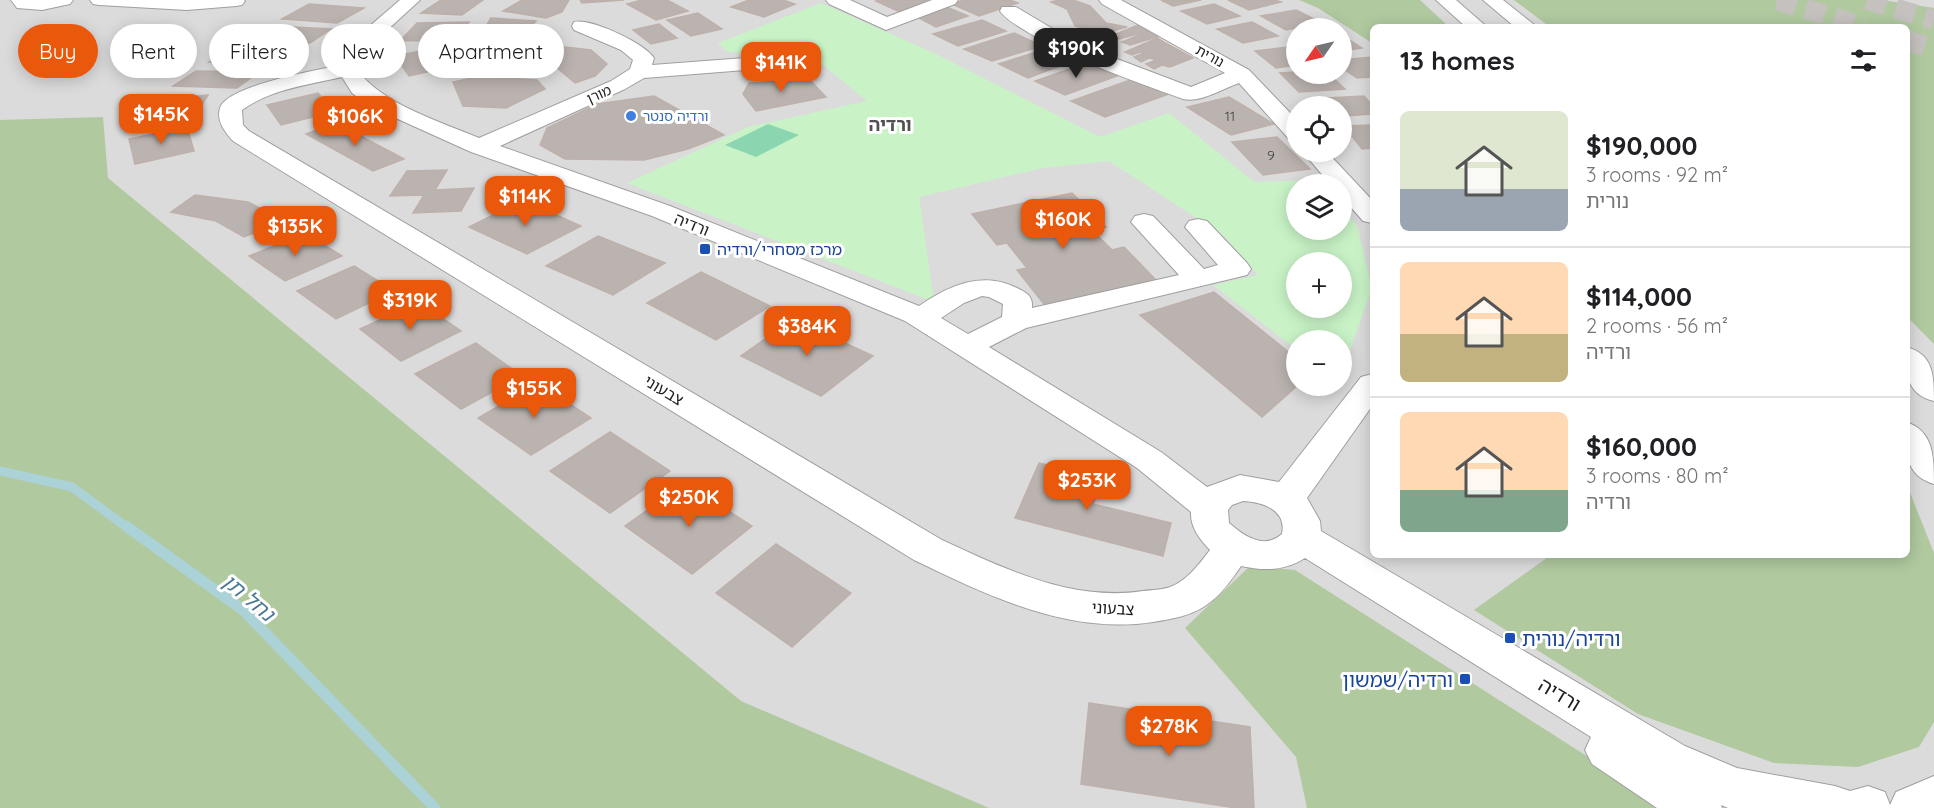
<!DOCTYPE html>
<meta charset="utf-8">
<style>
body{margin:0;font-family:Quicksand,"Noto Sans Hebrew",sans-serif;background:#f6f6f6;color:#202124;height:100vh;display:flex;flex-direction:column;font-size:22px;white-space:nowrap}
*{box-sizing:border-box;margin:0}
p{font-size:20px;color:#757577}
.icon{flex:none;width:33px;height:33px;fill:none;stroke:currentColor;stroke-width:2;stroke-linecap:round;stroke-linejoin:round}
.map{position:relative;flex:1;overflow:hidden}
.panel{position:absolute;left:1370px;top:24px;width:540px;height:534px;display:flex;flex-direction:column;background:#fff;border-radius:9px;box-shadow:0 3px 15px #0003}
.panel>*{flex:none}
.banner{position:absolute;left:18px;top:24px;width:570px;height:54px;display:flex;gap:12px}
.needle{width:39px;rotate:236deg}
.tools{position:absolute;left:1286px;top:18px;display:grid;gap:12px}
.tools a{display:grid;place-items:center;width:66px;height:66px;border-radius:50%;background:#fff;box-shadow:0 3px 15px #0003;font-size:30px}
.price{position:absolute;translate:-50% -51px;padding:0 14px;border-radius:12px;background:#ea580c;color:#fff;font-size:20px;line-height:39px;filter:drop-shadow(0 2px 3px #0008)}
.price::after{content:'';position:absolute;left:50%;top:36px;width:18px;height:14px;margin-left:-9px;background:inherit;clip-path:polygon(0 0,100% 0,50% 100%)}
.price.on{background:#222;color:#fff}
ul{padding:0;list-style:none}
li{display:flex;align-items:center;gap:18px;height:150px;padding:0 30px}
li+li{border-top:2px solid #e0e0e0}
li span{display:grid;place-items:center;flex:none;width:168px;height:120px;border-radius:9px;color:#555}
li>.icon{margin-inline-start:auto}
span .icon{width:72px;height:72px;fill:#fffc;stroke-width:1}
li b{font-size:26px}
h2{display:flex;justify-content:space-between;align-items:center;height:72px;padding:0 30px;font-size:26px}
.tag{padding:0 21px;border-radius:27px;background:#fff;box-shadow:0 3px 15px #0003;font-size:21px;line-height:54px}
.tag.on{background:#ea580c;color:#fff}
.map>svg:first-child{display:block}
.residential{fill:#dcdbdc;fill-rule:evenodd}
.forest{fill:#b0c99f}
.park{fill:#c9f3c7;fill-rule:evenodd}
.pitch{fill:#8cd5b1}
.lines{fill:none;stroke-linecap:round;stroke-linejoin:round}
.stream-far1{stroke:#abd2d7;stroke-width:9}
.stream{stroke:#abd2d7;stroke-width:11}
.building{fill:#bbb3af;stroke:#beb0aa;stroke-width:1.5}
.highway-tunnel{stroke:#c4c1be;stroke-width:20;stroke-dasharray:20 10;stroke-linecap:butt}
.minor-casing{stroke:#9f9f9f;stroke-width:2}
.minor{fill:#fff;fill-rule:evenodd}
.shop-dot{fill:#3f7fe0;stroke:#fff;stroke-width:2}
.transit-dot{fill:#1a4fb4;stroke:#fff;stroke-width:2}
.labels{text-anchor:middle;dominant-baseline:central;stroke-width:6;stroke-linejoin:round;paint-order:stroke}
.far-street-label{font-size:14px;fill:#1e1e1e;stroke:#fff}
.far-shop-label{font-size:14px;fill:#366cbe;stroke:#fff;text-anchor:start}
.number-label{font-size:14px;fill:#454342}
.street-label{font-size:16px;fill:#1e1e1e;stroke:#fff}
.transit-label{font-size:16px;fill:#164399;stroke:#fff;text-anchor:start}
.far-district-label{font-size:18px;font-weight:bold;fill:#515151;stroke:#fff}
.near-transit-label{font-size:20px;fill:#164399;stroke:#fff;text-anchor:start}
.near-street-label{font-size:20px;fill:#1e1e1e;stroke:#fff}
.near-water-label{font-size:21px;font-style:italic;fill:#4e7995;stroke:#fff}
</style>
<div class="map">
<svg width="1934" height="808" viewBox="0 0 1934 808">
<rect width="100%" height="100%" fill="#eeeae6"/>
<path class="residential" d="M 0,0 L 1934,0 L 1934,808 L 0,808 ZM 1372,27 L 1906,27 L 1906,555 L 1372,555 ZM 1296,28 L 1341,28 L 1341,74 L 1296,74 ZM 1296,106 L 1341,106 L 1341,152 L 1296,152 ZM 1296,184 L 1341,184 L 1341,230 L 1296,230 ZM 1296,262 L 1341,262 L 1341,308 L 1296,308 ZM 1296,340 L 1341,340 L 1341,386 L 1296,386 Z"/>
<g class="forest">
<path d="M 1299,0 L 1420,0 L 1449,27 L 1372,27 L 1372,43 L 1318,8 Z"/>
<path d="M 1514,0 L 1882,0 L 1934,8 L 1934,344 L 1907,317 L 1906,27 L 1550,27 Z"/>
<path d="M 103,117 L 108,178 L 741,701 L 989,808 L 0,808 L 0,120 Z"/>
<path d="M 1907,485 L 1934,553 L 1934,722 L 1919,747 L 1858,767 L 1774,763 L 1638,714 L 1474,610 L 1551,555 L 1906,555 Z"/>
<path d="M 1250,566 L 1295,570 L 1593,760 L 1655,808 L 1307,808 L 1296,757 L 1185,628 Z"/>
</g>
<path class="park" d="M 821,3 L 936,54 L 1100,137 L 1169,113 L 1254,182 L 1321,180 L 1325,184 L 1296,184 L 1296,230 L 1341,230 L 1341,206 L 1357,226 L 1372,288 L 1341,375 L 1341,340 L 1296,340 L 1296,349 L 1213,285 L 1258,275 L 1224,236 L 1109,161 L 1043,168 L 919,197 L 934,302 L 627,183 L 748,127 L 867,101 L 816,59 L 765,58 L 726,51 L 718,43 ZM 1296,262 L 1341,262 L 1341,308 L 1296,308 Z"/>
<path class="pitch" d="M 768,124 L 799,135 L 756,157 L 725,145 Z"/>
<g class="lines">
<path class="stream-far1" d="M 0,471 L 72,487 L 128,528"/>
<path class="stream" d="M 126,526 L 243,610 L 435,808"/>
</g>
<g class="building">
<path d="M 441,0 L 483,0 L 462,15 L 421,13 Z"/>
<path d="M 522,0 L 569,0 L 562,12 L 546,18 L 503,11 Z"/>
<path d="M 580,0 L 624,0 L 582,3 Z"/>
<path d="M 642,0 L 667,0 L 688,11 L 656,20 L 627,4 Z"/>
<path d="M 749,0 L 783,0 L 795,4 L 764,17 L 731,7 Z"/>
<path d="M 879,0 L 937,0 L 902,13 L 876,1 Z"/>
<path d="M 964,0 L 1010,0 L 1018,3 L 979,16 L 952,4 Z"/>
<path d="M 1059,0 L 1073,0 L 1090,6 L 1106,23 L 1127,27 L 1102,34 L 1075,26 L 1067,9 L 1051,2 Z"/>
<path d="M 1161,0 L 1201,0 L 1173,6 Z"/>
<path d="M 1228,0 L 1275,0 L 1281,2 L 1249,10 Z"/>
<path d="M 309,4 L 364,8 L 337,23 L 282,19 Z"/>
<path d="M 1214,4 L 1240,16 L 1207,24 L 1181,11 Z"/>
<path d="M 944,6 L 968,16 L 936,27 L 915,16 Z"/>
<path d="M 1296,10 L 1322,23 L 1286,30 L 1261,16 Z"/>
<path d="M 698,13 L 722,29 L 691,36 L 667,20 Z"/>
<path d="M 491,18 L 536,21 L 526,32 L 479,37 Z"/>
<path d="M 982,20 L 1006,31 L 958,46 L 933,34 Z"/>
<path d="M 469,22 L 454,40 L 400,41 L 417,23 Z"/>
<path d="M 1252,22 L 1278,36 L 1243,43 L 1217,29 Z"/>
<path d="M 659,24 L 677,38 L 651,44 L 633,30 Z"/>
<path d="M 1138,25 L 1149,31 L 1119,39 L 1111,36 Z"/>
<path d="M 272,26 L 331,29 L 310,43 L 248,39 Z"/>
<path d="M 1149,31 L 1160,36 L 1130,45 L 1122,42 Z"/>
<path d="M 1014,33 L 1042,46 L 992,61 L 964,49 Z"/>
<path d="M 535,34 L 545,48 L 492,58 L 483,44 Z"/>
<path d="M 1341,35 L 1362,48 L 1341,51 Z"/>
<path d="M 1157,38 L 1167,44 L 1144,53 L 1140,52 L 1132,55 L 1125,52 Z"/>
<path d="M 1167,44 L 1180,51 L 1157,60 L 1149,58 L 1141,62 L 1134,57 Z"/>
<path d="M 1296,46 L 1296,65 L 1276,68 L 1255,51 Z"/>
<path d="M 233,47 L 298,50 L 276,64 L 209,62 Z"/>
<path d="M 565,47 L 591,50 L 607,64 L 595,76 L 575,83 L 539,53 Z"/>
<path d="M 435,48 L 450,67 L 409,76 L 395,56 Z"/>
<path d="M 1048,48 L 1076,60 L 1028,78 L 999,64 Z"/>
<path d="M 1180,51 L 1193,58 L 1170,67 L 1162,65 L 1154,69 L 1146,64 Z"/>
<path d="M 1372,57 L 1372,77 L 1357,78 L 1341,67 L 1341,60 Z"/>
<path d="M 1086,63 L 1117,76 L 1065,95 L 1035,81 Z"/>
<path d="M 196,71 L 259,72 L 237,88 L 173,86 Z"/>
<path d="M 1296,72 L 1329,74 L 1345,89 L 1299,92 L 1280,73 Z"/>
<path d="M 481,76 L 537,80 L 545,89 L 506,108 L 463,106 L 453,82 Z"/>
<path d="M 809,79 L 826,97 L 756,111 L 743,94 L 749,83 Z"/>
<path d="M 1133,79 L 1169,94 L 1105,117 L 1071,101 Z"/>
<path d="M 318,93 L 333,112 L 281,125 L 267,105 Z"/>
<path d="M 208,95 L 191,122 L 136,127 L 155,101 Z"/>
<path d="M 654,96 L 724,135 L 688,149 L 644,160 L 565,159 L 540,145 L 547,128 L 597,104 Z"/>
<path d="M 1364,96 L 1372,105 L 1372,114 L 1344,116 L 1341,113 L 1341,106 L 1335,106 L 1327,98 Z"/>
<path d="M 1229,97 L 1274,124 L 1231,135 L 1187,107 Z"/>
<path d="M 336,123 L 404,159 L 373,171 L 306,134 Z"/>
<path d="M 1372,125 L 1372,148 L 1362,149 L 1344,126 Z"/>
<path d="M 187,127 L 194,151 L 135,164 L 129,139 Z"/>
<path d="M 1277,137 L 1310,169 L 1263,175 L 1232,142 Z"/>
<path d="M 447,170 L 435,190 L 474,188 L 461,211 L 413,213 L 424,195 L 390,196 L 407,171 Z"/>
<path d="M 1072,193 L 1106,227 L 1092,230 L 1112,250 L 1124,247 L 1157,281 L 1047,308 L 1017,270 L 1027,268 L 1007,243 L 997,245 L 972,214 Z"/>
<path d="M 195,195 L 248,202 L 285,221 L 244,237 L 216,221 L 171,212 Z"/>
<path d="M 523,200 L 581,226 L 527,254 L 469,227 Z"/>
<path d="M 305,233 L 342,256 L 285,281 L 249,256 Z"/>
<path d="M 598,236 L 665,263 L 613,295 L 546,266 Z"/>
<path d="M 354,266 L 394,291 L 336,319 L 297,291 Z"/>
<path d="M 701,272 L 770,306 L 716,340 L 647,303 Z"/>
<path d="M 1214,292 L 1296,358 L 1297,386 L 1262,417 L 1140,315 Z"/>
<path d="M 419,302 L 461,331 L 401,361 L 360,329 Z"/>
<path d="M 793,319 L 873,356 L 821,396 L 741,356 Z"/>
<path d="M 476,343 L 522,376 L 461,409 L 415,374 Z"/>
<path d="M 538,383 L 591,418 L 531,455 L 478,418 Z"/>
<path d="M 610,432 L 670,471 L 610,513 L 550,471 Z"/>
<path d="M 1039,463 L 1102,478 L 1093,504 L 1171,523 L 1163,556 L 1015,518 Z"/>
<path d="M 685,483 L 752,526 L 692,574 L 625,526 Z"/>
<path d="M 776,544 L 851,593 L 792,647 L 716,593 Z"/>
<path d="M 1089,703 L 1250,727 L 1254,808 L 1236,808 L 1081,784 Z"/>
</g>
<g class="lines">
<g class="highway-tunnel">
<path d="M 1777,0 L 1864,27"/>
<path d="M 1867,0 L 1934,20"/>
<path d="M 1906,40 L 1934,49"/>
</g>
<defs>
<g id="minor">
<path d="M 11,0 L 73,0 L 70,4 L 42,10 L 17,8 Z"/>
<path d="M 90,0 L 244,0 L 245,1 L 242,5 L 236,6 L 187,10 L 99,5 L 93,4 Z"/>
<path d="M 400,0 L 420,0 L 359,56 L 357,70 C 384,105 439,121 479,138 L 611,81 L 630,69 L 633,60 L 621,50 L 574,30 L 572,26 L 574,22 C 591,18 644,43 654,58 L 652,65 L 758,57 L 765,59 L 768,63 L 765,67 L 758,69 L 644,78 L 625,89 L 500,146 L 670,206 L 919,306 C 948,286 982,270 1017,288 C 1027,293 1033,296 1032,308 L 1179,275 L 1131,222 L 1135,216 L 1144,214 L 1153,216 L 1204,269 L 1218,265 L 1185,227 L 1189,221 L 1198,219 L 1207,221 L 1247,263 L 1251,269 L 1247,275 L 1026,328 L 989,347 L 1161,452 L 1207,487 L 1240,475 L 1279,482 L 1361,377 L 1372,374 L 1372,406 L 1307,498 L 1320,521 L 1321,531 L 1685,746 L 1737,768 L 1835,786 L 1850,791 L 1868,786 L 1885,792 L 1890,805 L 1896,792 L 1934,776 L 1934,808 L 1728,808 L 1721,805 L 1722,808 L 1657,808 L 1592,764 L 1585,750 L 1591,737 L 1305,558 C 1285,571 1264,571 1241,566 C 1231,581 1220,596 1205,606 C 1190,616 1171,619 1153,622 C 1068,635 989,596 914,560 L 233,141 C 225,132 216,121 220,108 C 227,86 316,70 337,66 L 342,50 ZM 342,77 L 352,93 L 369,106 L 471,152 L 652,216 L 905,321 L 1137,468 L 1191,512 C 1190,527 1200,540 1210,550 C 1200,563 1187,581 1170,587 C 1162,590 1152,590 1143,591 C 1072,602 1005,569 942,540 L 249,131 L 243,125 L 242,110 C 271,89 308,85 342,77 ZM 982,296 L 989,297 L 1003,304 L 1002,317 L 968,334 L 941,318 L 964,303 ZM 1243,501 C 1263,502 1287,510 1282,534 C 1264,550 1244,536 1229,523 L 1228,510 L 1232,505 Z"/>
<path d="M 826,0 L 850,0 L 887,17 L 932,0 L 958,0 L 955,4 L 886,30 L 829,4 Z"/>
<path d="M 1099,0 L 1121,0 L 1249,70 L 1296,119 L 1296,140 L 1288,138 L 1239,83 C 1222,89 1201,103 1183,99 C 1131,80 1078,62 1029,33 C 1020,27 1006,20 1000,11 L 1002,7 L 1016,7 L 1080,45 L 1191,87 L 1225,73 L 1102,4 Z"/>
<path d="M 1436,0 L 1456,0 L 1487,27 L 1466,27 Z"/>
<path d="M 1483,0 L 1503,0 L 1537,27 L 1515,27 Z"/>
<path d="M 1303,152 L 1327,152 L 1372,200 L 1372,223 L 1363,221 L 1341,196 L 1341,184 L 1330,184 Z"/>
<path d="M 1906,347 C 1934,354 1934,377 1934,401 C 1905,394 1906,371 1906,347 Z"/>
<path d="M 1906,422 C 1934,431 1934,458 1934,484 C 1903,475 1906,449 1906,422 Z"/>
</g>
</defs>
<use href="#minor" class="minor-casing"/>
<use href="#minor" class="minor"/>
</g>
<circle class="shop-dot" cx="631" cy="116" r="6"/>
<g class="transit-dot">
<rect x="699" y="243" width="12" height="12" rx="3"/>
<rect x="1504" y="632" width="12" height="12" rx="3"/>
<rect x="1459" y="673" width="12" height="12" rx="3"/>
</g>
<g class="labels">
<g class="far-street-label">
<text transform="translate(1210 56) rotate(29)">נורית</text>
<text transform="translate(599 94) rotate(-24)">מורן</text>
</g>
<g class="far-shop-label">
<text x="643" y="116">ורדיה סנטר</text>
</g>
<g class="number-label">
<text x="1230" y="116">11</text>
<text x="1271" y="155">9</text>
</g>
<g class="street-label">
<text transform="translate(692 224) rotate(22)">ורדיה</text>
<text transform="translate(664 390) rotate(31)">צבעוני</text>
<text transform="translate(1113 608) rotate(3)">צבעוני</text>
</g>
<g class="transit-label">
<text x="717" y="249">מרכז מסחרי/ורדיה</text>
</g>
<g class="far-district-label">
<text x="890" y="124">ורדיה</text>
</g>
<g class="near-transit-label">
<text x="1522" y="638">ורדיה/נורית</text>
<text x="1453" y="679" text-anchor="end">ורדיה/שמשון</text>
</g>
<g class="near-street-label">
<text transform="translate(1560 694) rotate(31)">ורדיה</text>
</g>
<g class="near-water-label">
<text transform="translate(249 597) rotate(40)">נחל תן</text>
</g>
</g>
</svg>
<div class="tools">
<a><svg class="needle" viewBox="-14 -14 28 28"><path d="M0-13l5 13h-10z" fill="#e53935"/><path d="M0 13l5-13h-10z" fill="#757577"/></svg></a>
<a><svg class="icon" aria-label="locate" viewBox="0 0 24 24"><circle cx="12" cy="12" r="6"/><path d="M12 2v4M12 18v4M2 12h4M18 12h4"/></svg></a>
<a><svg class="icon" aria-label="layers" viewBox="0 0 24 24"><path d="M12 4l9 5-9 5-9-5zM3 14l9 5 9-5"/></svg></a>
<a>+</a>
<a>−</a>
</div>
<b class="price on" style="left:1076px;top:79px">$190K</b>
<b class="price" style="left:781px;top:93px">$141K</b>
<b class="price" style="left:161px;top:145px">$145K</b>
<b class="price" style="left:355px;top:147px">$106K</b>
<b class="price" style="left:525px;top:227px">$114K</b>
<b class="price" style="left:1063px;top:250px">$160K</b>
<b class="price" style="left:295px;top:257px">$135K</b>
<b class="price" style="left:410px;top:331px">$319K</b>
<b class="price" style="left:807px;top:357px">$384K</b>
<b class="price" style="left:534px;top:419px">$155K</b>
<b class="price" style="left:1087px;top:511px">$253K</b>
<b class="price" style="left:689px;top:528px">$250K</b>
<b class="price" style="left:1169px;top:757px">$278K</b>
<div class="banner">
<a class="tag on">Buy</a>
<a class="tag">Rent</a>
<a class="tag">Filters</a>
<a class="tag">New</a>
<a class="tag">Apartment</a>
</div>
<section class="panel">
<h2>13 homes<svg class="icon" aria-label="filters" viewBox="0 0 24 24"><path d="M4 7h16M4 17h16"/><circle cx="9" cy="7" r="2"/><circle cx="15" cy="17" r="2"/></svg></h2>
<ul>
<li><span style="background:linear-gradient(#dfe7d0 65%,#9aa5b1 0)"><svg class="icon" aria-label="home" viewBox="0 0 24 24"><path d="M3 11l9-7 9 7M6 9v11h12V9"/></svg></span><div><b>$190,000</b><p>3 rooms · 92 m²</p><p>נורית</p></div></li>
<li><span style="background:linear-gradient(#ffd9b3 60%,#c2b280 0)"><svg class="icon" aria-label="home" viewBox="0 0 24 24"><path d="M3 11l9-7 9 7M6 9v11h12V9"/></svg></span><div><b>$114,000</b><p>2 rooms · 56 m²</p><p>ורדיה</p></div></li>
<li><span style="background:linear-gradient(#ffd9b3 65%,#7fa58c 0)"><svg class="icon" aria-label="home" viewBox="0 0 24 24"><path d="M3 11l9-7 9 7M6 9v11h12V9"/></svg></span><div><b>$160,000</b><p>3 rooms · 80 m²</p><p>ורדיה</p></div></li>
</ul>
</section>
</div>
